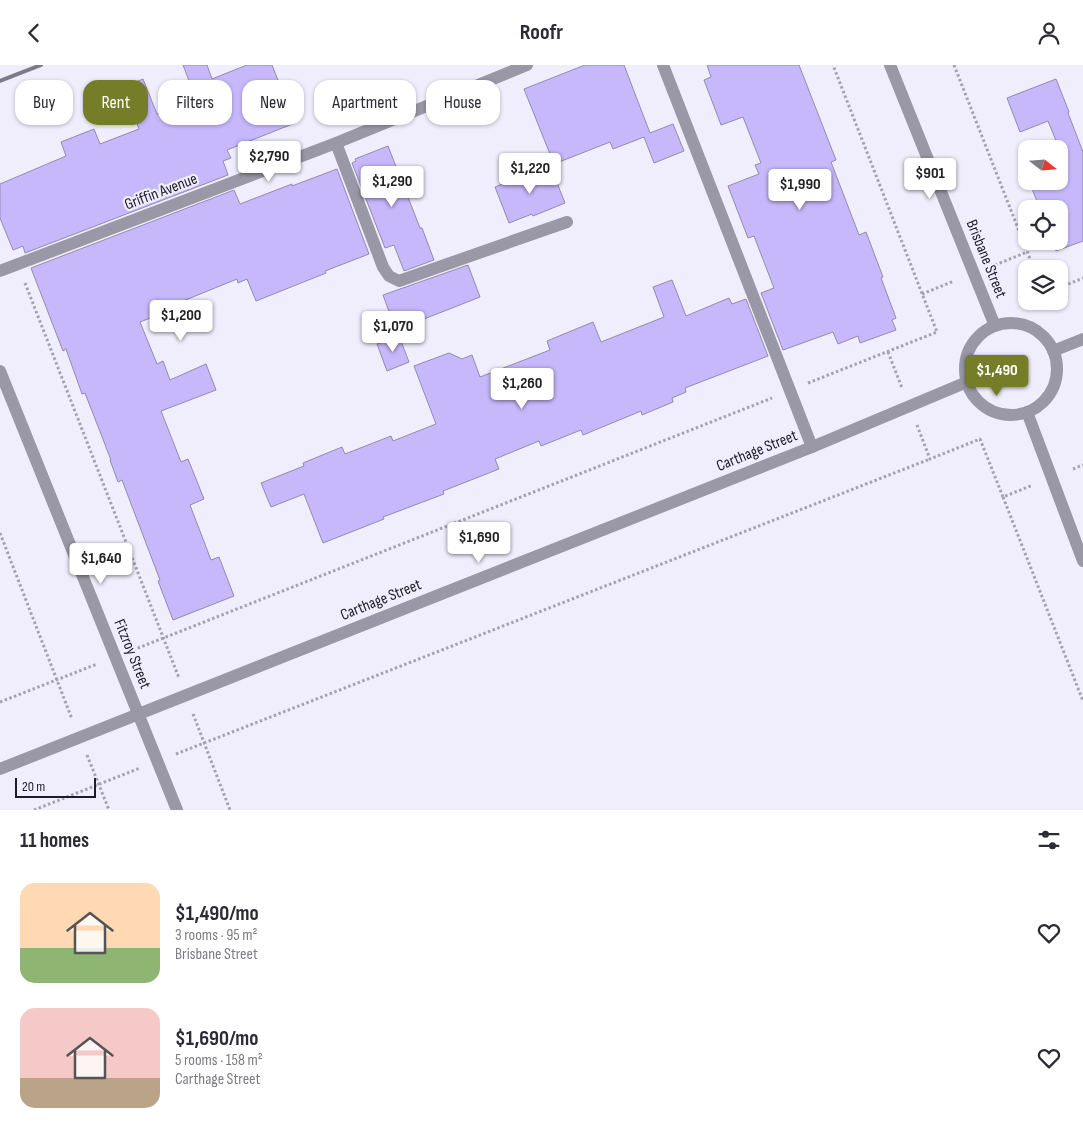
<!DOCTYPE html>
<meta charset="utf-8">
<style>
body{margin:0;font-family:"Sofia Sans Condensed",sans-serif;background:#f2f2f3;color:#2b2b33;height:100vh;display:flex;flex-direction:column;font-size:19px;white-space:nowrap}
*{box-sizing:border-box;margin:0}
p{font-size:16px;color:#7c7c81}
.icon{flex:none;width:28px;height:28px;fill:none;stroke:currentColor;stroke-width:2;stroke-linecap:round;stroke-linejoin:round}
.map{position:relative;height:745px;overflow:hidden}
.side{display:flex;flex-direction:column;background:#fff;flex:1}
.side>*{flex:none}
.top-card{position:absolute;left:15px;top:15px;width:500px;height:45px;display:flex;gap:10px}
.needle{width:32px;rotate:107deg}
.fabs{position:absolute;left:1018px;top:75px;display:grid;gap:10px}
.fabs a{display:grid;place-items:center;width:50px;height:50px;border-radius:10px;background:#fff;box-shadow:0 1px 4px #0004;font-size:25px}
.scale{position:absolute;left:15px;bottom:12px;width:81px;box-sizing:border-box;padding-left:5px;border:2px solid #1e1c28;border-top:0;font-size:14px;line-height:18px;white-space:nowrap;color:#1e1c28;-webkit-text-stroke:4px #f0edfc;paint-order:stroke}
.price{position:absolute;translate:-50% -42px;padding:0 11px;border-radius:5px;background:#fff;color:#222;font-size:16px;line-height:32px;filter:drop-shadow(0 1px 2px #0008)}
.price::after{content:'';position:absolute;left:50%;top:30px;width:15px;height:11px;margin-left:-8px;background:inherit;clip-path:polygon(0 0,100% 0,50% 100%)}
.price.on{background:#757d28;color:#fff}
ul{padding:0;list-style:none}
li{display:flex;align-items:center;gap:15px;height:125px;padding:0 20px}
li span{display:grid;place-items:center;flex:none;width:140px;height:100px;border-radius:15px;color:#555}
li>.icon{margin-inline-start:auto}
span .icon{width:60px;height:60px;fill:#fffc;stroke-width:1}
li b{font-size:21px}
h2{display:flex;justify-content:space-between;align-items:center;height:60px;padding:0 20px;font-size:21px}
.tag{padding:0 18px;border-radius:15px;background:#fff;box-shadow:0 1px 4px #0004;font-size:18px;line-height:45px}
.tag.on{background:#757d28;color:#fff}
header{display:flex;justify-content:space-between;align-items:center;height:65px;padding:0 20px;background:#fff;font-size:22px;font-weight:700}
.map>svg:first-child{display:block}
.building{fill:#c7b8fc;stroke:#928bad}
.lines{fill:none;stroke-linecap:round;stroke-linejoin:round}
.path{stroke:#a5a2b0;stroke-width:3;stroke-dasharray:2.5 2.5;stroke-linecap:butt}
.minor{stroke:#9a97a6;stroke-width:12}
.rail{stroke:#7e7b88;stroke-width:4}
.labels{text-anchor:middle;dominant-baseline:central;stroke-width:4.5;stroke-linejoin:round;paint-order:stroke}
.street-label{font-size:16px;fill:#1e1c28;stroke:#f0edfc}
</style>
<header><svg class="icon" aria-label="back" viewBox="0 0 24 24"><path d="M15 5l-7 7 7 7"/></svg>Roofr<svg class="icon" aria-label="person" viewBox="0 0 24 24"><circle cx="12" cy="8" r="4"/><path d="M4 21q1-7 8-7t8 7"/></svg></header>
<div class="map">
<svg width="1083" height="745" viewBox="0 0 1083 745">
<rect width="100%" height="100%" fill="#f0edfc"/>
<g class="building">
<path d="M 183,0 L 207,0 L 212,14 L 247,0 L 272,0 L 295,58 L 227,85 L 231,93 L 223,96 L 228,110 L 25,188 L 23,181 L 13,185 L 0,153 L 0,119 L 66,91 L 61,77 L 94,64 L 100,79 L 139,64 L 123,22 L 143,14 L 157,49 L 196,34 Z"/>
<path d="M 585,0 L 624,0 L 650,68 L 673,59 L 684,86 L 654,98 L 644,72 L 613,84 L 610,77 L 554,99 L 524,24 Z"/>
<path d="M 707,0 L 799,0 L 836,95 L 831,97 L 859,170 L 866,167 L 883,212 L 881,213 L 896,253 L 892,255 L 896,265 L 860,278 L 858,271 L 838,279 L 833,267 L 783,285 L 761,228 L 774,223 L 754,171 L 748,173 L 728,121 L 759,109 L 755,100 L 761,98 L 743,52 L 721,60 L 704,15 L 711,12 Z"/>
<path d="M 1056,14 L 1069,47 L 1068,48 L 1083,87 L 1083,176 L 1056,186 L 1052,176 L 1059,176 L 1059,144 L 1040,144 L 1029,116 L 1059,116 L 1059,83 L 1048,56 L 1020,67 L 1007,33 Z"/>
<path d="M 388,81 L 420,163 L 422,163 L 434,195 L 404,206 L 394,180 L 385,183 L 352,98 L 356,96 L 355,94 Z"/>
<path d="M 550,100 L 565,138 L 533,151 L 532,149 L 509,158 L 495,122 Z"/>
<path d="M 337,104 L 369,189 L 325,206 L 326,208 L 256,236 L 247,214 L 238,218 L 237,214 L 183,236 L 184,240 L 140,257 L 157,299 L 163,296 L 170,315 L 206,299 L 216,325 L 161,346 L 181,397 L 188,394 L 204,434 L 190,440 L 211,495 L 219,492 L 234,531 L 173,555 L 158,516 L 160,515 L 122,415 L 118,417 L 110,395 L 111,395 L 85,328 L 82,329 L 66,284 L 63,286 L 31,203 L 234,125 L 240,139 L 292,119 L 292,121 Z"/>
<path d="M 468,200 L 480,232 L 396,265 L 383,230 Z"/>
<path d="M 672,215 L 686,251 L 729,233 L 732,239 L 746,234 L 768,291 L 685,323 L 686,327 L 672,333 L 673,337 L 642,350 L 641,346 L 583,370 L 581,365 L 541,381 L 539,376 L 495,394 L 499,404 L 443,426 L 444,429 L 383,452 L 384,454 L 323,478 L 304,429 L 271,442 L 261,418 L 304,401 L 303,398 L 342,382 L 345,389 L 391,371 L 393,376 L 436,359 L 414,301 L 449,288 L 462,294 L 472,290 L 480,312 L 550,285 L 547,276 L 593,257 L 601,277 L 664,252 L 653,222 Z"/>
<path d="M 399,271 L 409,297 L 387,306 L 377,279 Z"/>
</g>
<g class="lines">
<g class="path">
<path d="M 954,0 L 1034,204"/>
<path d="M 995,200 L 1027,187"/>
<path d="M 25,218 L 179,613"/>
<path d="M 1059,223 L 1083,213"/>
<path d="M 922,229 L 954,216"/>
<path d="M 888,287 L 902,323"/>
<path d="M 808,318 L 937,267 L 833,0"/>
<path d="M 917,360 L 930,394 L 980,374 L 1003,432 L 1033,420"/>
<path d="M 1073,404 L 1083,400"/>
<path d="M 1003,432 L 1083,636"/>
<path d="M 0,468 L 72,654"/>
<path d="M 133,585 L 772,333"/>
<path d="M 0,637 L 97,599"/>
<path d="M 193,649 L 230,745"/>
<path d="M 176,689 L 930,394"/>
<path d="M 87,690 L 109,745"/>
<path d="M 34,745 L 140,703"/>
</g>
<g class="minor">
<path d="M 663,0 L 812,382"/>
<path d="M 890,0 L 995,261"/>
<path d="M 336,78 L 383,202 L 389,211 L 399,216 L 567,157"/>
<path d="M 0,206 L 336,78 L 527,0"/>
<circle cx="1011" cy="304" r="46"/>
<path d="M 1053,286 L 1083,274"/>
<path d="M 0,306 L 177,745"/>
<path d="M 1027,347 L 1083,496"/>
<path d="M 0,704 L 812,382 L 967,317"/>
</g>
<path class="rail" d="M 0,16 L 41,0"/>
</g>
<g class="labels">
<g class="street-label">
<text transform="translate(161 127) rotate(-21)">Griffin Avenue</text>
<text transform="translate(986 194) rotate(68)">Brisbane Street</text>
<text transform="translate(757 386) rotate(-22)">Carthage Street</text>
<text transform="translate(381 535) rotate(-22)">Carthage Street</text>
<text transform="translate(132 589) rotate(68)">Fitzroy Street</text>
</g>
</g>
</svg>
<div class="fabs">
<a><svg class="needle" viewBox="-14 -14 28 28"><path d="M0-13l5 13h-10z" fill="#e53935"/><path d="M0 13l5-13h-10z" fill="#7c7c81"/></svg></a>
<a><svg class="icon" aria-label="locate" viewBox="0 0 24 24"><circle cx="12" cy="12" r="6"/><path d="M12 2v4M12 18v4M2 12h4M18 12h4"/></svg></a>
<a><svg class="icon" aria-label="layers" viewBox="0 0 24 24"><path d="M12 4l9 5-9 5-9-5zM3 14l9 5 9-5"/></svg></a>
</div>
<div class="scale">20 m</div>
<b class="price" style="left:269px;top:118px">$2,790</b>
<b class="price" style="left:530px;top:130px">$1,220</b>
<b class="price" style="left:930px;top:135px">$901</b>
<b class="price" style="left:392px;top:143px">$1,290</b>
<b class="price" style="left:800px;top:146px">$1,990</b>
<b class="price" style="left:181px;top:277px">$1,200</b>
<b class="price" style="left:393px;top:288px">$1,070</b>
<b class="price on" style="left:997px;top:332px">$1,490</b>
<b class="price" style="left:522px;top:345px">$1,260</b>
<b class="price" style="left:479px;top:499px">$1,690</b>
<b class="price" style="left:101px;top:520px">$1,640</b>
<div class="top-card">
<a class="tag">Buy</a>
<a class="tag on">Rent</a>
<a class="tag">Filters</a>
<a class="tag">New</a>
<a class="tag">Apartment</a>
<a class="tag">House</a>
</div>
</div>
<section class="side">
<h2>11 homes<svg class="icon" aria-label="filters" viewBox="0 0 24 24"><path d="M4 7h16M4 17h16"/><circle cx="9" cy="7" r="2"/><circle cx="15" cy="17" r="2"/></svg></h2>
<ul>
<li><span style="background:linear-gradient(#ffd9b3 65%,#8fb573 0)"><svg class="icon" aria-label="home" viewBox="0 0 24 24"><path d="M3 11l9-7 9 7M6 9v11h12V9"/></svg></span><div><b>$1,490/mo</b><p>3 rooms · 95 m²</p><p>Brisbane Street</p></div><svg class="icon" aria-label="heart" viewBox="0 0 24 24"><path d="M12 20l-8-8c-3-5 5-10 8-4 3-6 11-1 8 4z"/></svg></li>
<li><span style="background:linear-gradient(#f6c9c9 70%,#b9a48a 0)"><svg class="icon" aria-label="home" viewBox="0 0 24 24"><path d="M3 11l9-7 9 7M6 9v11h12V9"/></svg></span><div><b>$1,690/mo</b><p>5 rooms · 158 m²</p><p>Carthage Street</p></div><svg class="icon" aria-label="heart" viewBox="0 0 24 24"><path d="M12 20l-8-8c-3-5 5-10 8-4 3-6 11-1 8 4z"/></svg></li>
</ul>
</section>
